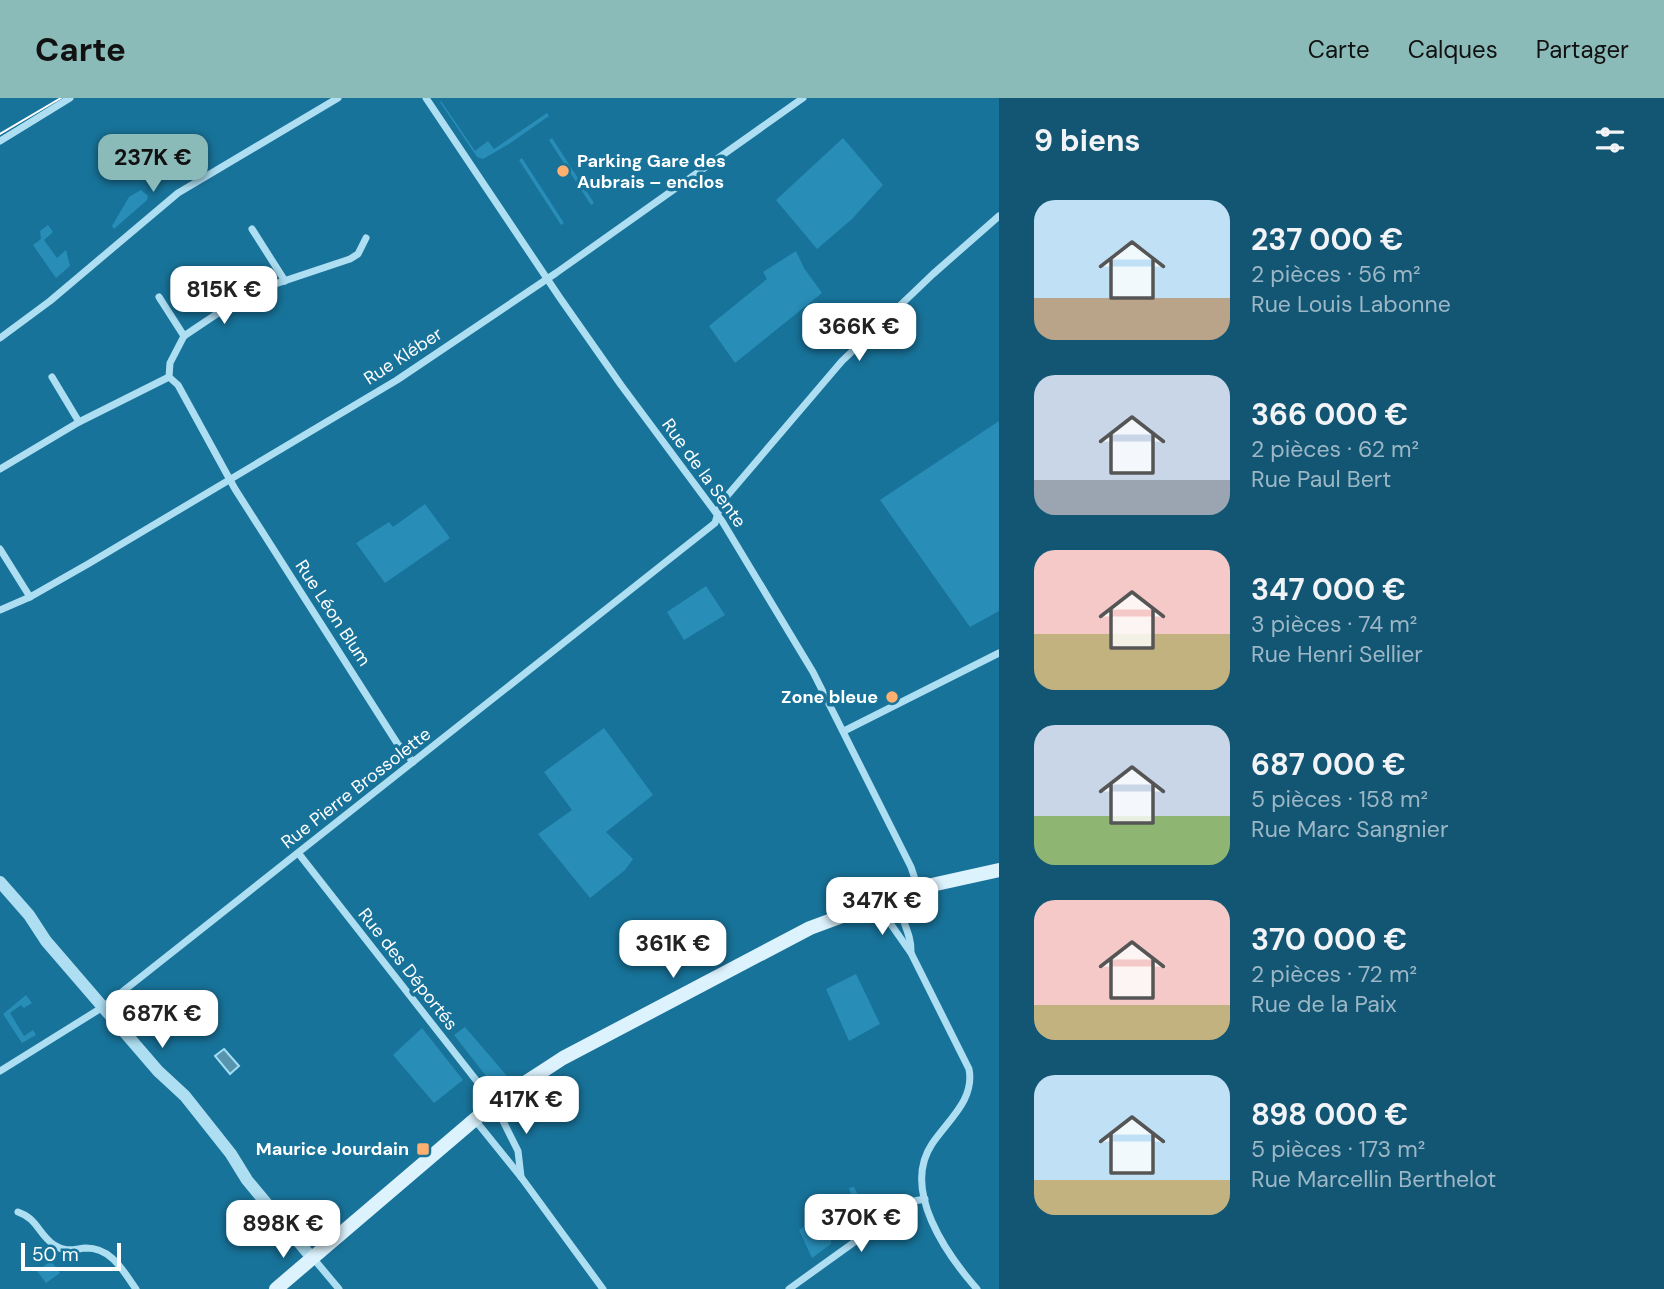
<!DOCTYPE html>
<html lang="fr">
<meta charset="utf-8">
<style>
body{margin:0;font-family:"DM Sans",sans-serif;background:#1b5c79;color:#f1f3f6;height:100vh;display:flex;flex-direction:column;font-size:26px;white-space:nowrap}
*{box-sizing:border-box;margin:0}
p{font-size:23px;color:#9cb7c5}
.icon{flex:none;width:38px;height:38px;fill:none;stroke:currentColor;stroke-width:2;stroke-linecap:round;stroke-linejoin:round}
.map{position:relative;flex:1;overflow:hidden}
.drawer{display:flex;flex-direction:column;background:#125674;width:665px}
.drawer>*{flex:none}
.scale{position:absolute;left:21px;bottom:18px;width:100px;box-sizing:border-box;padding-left:7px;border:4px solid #fff;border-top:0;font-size:19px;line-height:24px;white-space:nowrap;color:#fff;-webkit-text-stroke:5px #18739a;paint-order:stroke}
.price{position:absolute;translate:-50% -60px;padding:0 16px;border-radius:14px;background:#fff;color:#222;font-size:23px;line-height:46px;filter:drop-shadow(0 2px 4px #0008)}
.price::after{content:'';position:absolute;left:50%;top:42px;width:21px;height:16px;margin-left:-10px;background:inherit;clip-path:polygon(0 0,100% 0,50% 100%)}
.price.on{background:#8bbbb9;color:#111}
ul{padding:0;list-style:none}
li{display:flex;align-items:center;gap:21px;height:175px;padding:0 35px}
li span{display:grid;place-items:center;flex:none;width:196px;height:140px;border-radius:21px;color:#555}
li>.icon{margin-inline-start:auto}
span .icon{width:84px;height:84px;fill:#fffc;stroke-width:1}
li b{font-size:30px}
h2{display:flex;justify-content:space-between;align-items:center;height:84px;padding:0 35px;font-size:30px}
header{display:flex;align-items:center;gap:42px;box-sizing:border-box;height:98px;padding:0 35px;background:#8bbbb9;color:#111}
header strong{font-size:33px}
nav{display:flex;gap:38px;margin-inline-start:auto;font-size:24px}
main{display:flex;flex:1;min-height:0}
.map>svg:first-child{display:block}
.green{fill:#288db7}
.water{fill:#5894ae;stroke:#a1ddf4;stroke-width:2}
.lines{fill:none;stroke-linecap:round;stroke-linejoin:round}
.minor{stroke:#aedef2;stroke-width:7}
.tertiary{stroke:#aedef2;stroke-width:12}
.secondary{stroke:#dcf2fc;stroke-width:14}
.tram{stroke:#fff;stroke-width:2}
.poi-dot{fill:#ffaf6e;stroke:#18739a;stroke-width:2.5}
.labels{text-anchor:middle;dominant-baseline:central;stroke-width:7;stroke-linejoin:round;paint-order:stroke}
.poi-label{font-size:18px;font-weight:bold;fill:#fff;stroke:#18739a;text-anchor:end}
.street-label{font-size:18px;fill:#fff;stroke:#18739a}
</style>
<header>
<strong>Carte</strong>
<nav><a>Carte</a><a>Calques</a><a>Partager</a></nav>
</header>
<main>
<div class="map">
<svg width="999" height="1191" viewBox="0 0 999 1191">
<rect width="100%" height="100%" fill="#18739a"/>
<g class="green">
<path d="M 441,3 L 475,53 L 488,43 L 494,51 L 547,15 L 549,18 L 509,46 L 483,61 L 477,59 L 440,4 Z"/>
<path d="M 552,40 L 594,105 L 591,107 L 549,42 Z"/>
<path d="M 843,40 L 883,87 L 852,121 L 817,151 L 776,102 Z"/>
<path d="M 522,60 L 564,125 L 561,127 L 519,62 Z"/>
<path d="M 141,92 L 148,98 L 147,102 L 114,131 L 112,128 L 129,99 Z"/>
<path d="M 48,127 L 53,134 L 44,142 L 57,160 L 66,152 L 70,168 L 56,180 L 33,147 L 41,141 L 40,133 Z"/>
<path d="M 796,153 L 804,170 L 822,195 L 735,265 L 709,228 L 767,181 L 763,174 Z"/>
<path d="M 999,323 L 999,513 L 970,529 L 880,402 Z"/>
<path d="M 425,406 L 450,440 L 385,485 L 356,445 L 389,424 L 393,429 Z"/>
<path d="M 706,488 L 725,517 L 684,542 L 667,514 Z"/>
<path d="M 604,630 L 653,697 L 606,734 L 633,761 L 625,772 L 590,800 L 538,736 L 572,712 L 544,674 Z"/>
<path d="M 856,876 L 880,926 L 849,943 L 826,891 Z"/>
<path d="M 26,897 L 32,905 L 24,910 L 21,907 L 10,915 L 24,938 L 33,932 L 36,937 L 22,945 L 3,916 Z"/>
<path d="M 465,929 L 507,978 L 500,984 L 490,983 L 454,937 Z"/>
<path d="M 422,930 L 463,982 L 434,1005 L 393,957 Z"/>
<path d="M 854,1089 L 869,1119 L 849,1134 L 817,1119 L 823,1115 L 828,1117 L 852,1100 L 849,1090 Z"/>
<path d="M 810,1125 L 831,1137 L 831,1146 L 812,1160 L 799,1132 Z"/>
<path d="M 51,1163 L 60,1175 L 46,1185 L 37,1173 Z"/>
</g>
<path class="water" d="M 224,951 L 239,968 L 230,976 L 215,958 Z"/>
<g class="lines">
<g class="minor">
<path d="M 426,0 L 560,200 L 621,287 L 722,423 L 813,574 L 911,769 L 918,790"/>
<path d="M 0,43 L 70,0"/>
<path d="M 252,131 L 285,183"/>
<path d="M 366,140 L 358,156 L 350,161 L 248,195 L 184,238 L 170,265 L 169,279 L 178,287 L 235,391 L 397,645 L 413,664"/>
<path d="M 159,199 L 184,238"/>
<path d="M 0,240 L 50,203 L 178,95 L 338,0"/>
<path d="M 52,279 L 79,324"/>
<path d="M 0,371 L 79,324 L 169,279"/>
<path d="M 0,451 L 30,499"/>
<path d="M 0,512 L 30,499 L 88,466 L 397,282 L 556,175 L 803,0"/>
<path d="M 844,633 L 999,555"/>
<path d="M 299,756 L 494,1005 L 518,1053 L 521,1079"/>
<path d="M 898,797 C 897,818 912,833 911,854"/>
<path d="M 876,805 L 911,855 L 969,971 C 975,1002 948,1022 932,1046 C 901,1092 947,1157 977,1191"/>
<path d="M 0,973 L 103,909 L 715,425 L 721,405 L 842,263 L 933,176 L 999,118"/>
<path d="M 475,1022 L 521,1079 L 603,1191"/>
<path d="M 18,1114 C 38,1121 38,1136 54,1147 C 66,1155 74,1151 86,1150 C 112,1150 123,1173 136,1191"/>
<path d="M 313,1160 L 339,1191"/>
<path d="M 789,1191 L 899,1112 L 914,1103 L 925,1101"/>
</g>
<path class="tertiary" d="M 0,784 L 29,817 L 46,843 L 158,973 L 185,998 L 231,1056 L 247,1082 L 312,1160"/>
<path class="secondary" d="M 276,1191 L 494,1005 L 563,960 L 810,830 L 918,790 L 999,772"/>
<path class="tram" d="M 0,36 L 61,0"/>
</g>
<g class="poi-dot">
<circle cx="563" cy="73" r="7"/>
<circle cx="892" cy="599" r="7"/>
<rect x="416" y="1044" width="14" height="14" rx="3.5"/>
</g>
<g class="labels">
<g class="poi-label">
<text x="577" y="63" text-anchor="start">Parking Gare des<tspan x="577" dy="21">Aubrais – enclos</tspan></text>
<text x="878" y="599">Zone bleue</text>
<text x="409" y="1051">Maurice Jourdain</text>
</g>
<g class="street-label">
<text transform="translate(403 258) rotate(-33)">Rue Kléber</text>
<text transform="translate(704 375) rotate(54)">Rue de la Sente</text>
<text transform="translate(333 515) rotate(57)">Rue Léon Blum</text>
<text transform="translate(356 690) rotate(-38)">Rue Pierre Brossolette</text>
<text transform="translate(408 871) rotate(52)">Rue des Déportés</text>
</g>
</g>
</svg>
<div class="scale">50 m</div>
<b class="price on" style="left:153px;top:96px">237K €</b>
<b class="price" style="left:224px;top:228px">815K €</b>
<b class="price" style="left:859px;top:265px">366K €</b>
<b class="price" style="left:882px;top:839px">347K €</b>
<b class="price" style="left:673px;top:882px">361K €</b>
<b class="price" style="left:162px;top:952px">687K €</b>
<b class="price" style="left:526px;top:1038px">417K €</b>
<b class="price" style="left:861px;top:1156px">370K €</b>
<b class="price" style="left:283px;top:1162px">898K €</b>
</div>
<section class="drawer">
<h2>9 biens<svg class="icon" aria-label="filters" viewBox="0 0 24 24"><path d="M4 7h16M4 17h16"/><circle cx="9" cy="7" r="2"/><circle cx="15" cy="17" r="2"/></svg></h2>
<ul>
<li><span style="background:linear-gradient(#bfe0f5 70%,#b9a48a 0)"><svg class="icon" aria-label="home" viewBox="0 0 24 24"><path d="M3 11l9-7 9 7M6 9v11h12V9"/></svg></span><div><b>237 000 €</b><p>2 pièces · 56 m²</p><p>Rue Louis Labonne</p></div></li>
<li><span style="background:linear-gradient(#c9d6e8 75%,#9aa5b1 0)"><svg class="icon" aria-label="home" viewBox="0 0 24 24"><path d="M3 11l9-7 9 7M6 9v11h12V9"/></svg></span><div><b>366 000 €</b><p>2 pièces · 62 m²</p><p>Rue Paul Bert</p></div></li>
<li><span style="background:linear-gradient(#f6c9c9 60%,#c2b280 0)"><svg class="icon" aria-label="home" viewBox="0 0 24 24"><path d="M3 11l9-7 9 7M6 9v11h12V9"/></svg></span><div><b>347 000 €</b><p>3 pièces · 74 m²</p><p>Rue Henri Sellier</p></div></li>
<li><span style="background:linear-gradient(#c9d6e8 65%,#8fb573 0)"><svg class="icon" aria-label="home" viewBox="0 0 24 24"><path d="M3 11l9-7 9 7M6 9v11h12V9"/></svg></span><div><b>687 000 €</b><p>5 pièces · 158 m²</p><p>Rue Marc Sangnier</p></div></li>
<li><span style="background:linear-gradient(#f6c9c9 75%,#c2b280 0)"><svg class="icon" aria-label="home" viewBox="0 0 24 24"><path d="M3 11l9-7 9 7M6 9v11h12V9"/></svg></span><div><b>370 000 €</b><p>2 pièces · 72 m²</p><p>Rue de la Paix</p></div></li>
<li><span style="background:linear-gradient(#bfe0f5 75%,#c2b280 0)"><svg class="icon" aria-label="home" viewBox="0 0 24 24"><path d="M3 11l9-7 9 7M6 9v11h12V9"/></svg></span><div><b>898 000 €</b><p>5 pièces · 173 m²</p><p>Rue Marcellin Berthelot</p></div></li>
</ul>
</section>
</main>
